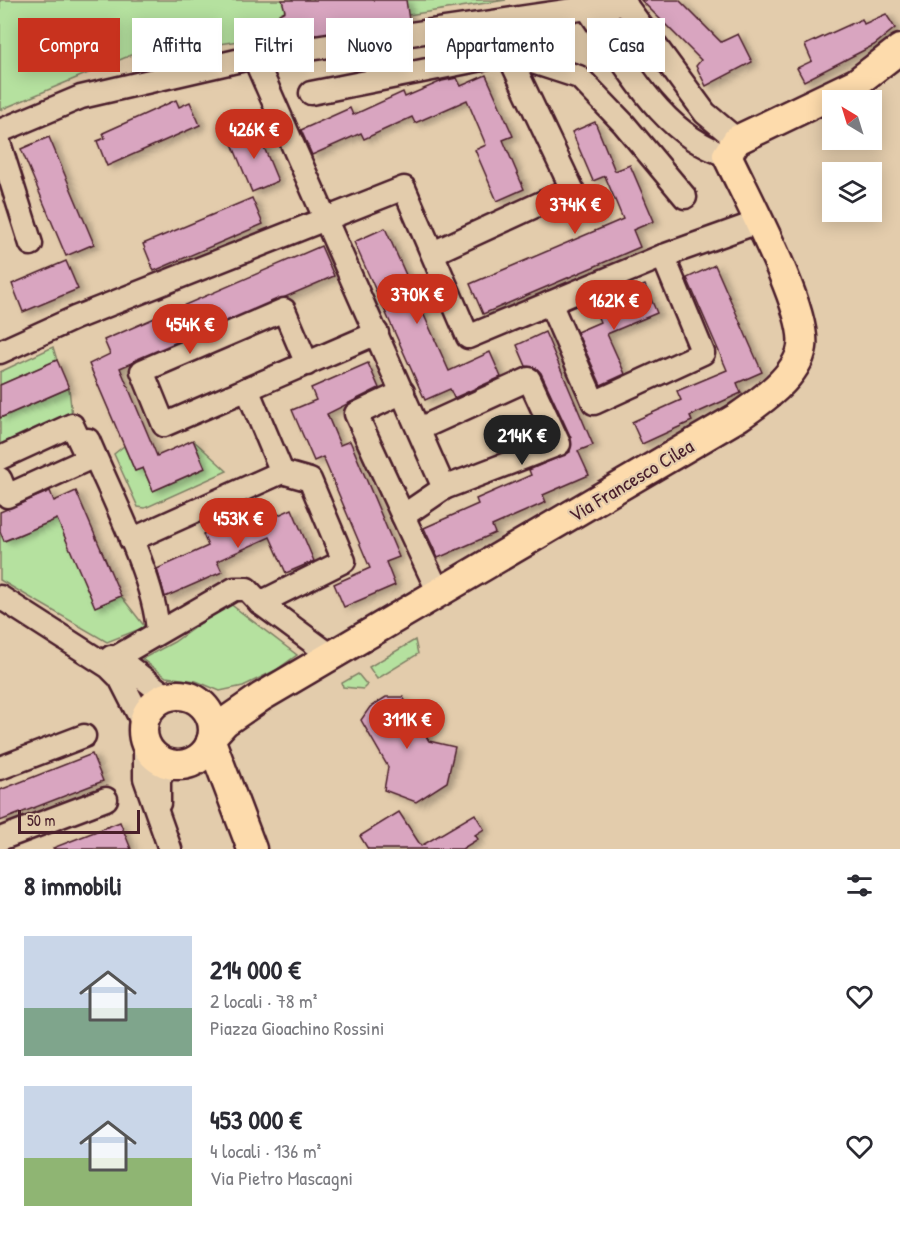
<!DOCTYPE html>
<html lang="it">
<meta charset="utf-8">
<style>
body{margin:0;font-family:"Patrick Hand",sans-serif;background:#f2f2f3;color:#2b2b33;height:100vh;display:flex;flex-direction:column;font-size:22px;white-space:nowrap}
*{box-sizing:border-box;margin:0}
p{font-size:20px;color:#7c7c81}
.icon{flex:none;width:33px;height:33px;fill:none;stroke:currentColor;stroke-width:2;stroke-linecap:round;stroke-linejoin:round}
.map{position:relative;height:849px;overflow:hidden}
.sheet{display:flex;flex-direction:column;background:#fff;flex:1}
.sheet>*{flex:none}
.guide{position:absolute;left:18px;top:18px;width:864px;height:54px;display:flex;gap:12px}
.needle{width:39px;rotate:322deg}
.buttons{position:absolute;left:822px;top:90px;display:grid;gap:12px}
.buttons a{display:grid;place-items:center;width:60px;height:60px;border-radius:0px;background:#fff;box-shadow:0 3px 15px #0003;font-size:30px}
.scale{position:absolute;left:18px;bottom:15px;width:122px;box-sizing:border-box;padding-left:6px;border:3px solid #4a1f2b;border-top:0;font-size:16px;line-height:21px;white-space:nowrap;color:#4a1f2b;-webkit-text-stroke:4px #e3ccac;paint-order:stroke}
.price{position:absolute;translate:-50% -51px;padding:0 14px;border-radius:21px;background:#c8321e;color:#fff;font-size:20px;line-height:39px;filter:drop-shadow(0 2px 3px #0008)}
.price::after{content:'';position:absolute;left:50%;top:36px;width:18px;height:14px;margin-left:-9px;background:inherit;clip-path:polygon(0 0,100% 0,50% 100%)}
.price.selected{background:#222;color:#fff}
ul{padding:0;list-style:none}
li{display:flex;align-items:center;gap:18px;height:150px;padding:0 24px}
li span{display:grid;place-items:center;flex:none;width:168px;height:120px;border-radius:0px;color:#555}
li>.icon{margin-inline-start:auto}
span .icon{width:72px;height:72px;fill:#fffc;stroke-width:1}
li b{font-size:26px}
h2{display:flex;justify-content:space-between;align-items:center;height:72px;padding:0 24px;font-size:26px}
.chip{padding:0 21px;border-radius:0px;background:#fff;box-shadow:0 3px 15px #0003;font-size:21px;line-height:54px}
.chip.selected{background:#c8321e;color:#fff}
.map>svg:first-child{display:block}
.green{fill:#b5e19f;stroke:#808065;stroke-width:1.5}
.building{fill:#d9a5c0;stroke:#4a1f2b;stroke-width:1.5;filter:url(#shadow)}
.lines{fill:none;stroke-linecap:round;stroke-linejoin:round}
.minor-casing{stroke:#4a1f2b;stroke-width:27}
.major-casing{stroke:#4a1f2b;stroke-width:33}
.minor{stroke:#e3ccac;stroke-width:22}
.major{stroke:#fddbac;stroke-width:28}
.labels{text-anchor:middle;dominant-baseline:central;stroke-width:4.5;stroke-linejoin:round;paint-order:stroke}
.street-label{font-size:20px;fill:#4a1f2b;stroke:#e3ccac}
</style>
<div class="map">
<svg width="900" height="849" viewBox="0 0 900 849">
<defs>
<filter id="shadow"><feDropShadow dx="5.5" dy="3" stdDeviation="3" flood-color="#0004"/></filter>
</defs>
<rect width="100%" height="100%" fill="#e3ccac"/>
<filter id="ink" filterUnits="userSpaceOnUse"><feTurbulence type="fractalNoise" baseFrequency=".0167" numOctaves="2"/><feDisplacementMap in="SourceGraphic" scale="12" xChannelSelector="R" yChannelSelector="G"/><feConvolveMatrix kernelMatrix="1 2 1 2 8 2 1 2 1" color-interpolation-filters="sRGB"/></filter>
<g filter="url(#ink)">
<g class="green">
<path d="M 0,0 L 506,0 L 147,55 L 136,53 L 0,110 Z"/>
<path d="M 53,347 L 57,360 L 0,385 L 0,372 Z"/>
<path d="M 69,388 L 72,416 L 0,447 L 0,418 Z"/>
<path d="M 193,440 L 227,471 L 145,508 L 138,507 L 114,454 L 124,446 L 135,471 L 143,468 L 153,491 L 205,468 Z"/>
<path d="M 57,519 L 96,606 L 121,596 L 145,627 L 107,642 L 0,580 L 0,531 L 5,541 Z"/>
<path d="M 229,603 L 297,655 L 276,670 L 243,686 L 220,691 L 196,681 L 166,677 L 142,659 L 174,642 Z"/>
<path d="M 415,640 L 418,654 L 377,679 L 369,667 Z"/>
<path d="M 358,674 L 367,685 L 363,689 L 343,687 L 342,683 Z"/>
</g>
<g class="building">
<path d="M 282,0 L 406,0 L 409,20 L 283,39 L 279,14 L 285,11 Z"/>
<path d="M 641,0 L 679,0 L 721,42 L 738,34 L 752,62 L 706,86 L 696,66 L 701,60 Z"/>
<path d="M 886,14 L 895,28 L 874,45 L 804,81 L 797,68 L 812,61 L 805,45 L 862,19 L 864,24 Z"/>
<path d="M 486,75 L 513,136 L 503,140 L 524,189 L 497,201 L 475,150 L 486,145 L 467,100 L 415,123 L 412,117 L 364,139 L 361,133 L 312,155 L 301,130 L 350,108 L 353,115 L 403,92 L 405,97 L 442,81 L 457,78 L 461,86 Z"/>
<path d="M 176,100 L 179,107 L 190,102 L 200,125 L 107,166 L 97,141 L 105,138 L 103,133 Z"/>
<path d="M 595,122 L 615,171 L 630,165 L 654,221 L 633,230 L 640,247 L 483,314 L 470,284 L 623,219 L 605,176 L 593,181 L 572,132 Z"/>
<path d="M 256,128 L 278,181 L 252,192 L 230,139 Z"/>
<path d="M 49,137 L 94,244 L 66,256 L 21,149 Z"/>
<path d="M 252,198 L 263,224 L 154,271 L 143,244 Z"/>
<path d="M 385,228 L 449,371 L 490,352 L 501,377 L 454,398 L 450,389 L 425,400 L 354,242 Z"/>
<path d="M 321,246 L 334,276 L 120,368 L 157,456 L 193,440 L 205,468 L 153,491 L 143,468 L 135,471 L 89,364 L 110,354 L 104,340 Z"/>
<path d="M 66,261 L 78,289 L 23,312 L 12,284 Z"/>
<path d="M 715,265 L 762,372 L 737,383 L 741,393 L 690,416 L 692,421 L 642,444 L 632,422 L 681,400 L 677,391 L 727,370 L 687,278 Z"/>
<path d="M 645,285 L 657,313 L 607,334 L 625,374 L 601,385 L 577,332 L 600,322 L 594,308 Z"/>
<path d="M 545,332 L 593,445 L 578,451 L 589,475 L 543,495 L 546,502 L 492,526 L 495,533 L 438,558 L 424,528 L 478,504 L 476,499 L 531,475 L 529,470 L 570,452 L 571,438 L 541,373 L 536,368 L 526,366 L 517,345 Z"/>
<path d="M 57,360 L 69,388 L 0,418 L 0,385 Z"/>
<path d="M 368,363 L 379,388 L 327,414 L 340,445 L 350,441 L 399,557 L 386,562 L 395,585 L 344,607 L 334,584 L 370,568 L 323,457 L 314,461 L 292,410 L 316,400 L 311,388 Z"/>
<path d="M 50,491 L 54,501 L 76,491 L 121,596 L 95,607 L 57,519 L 4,541 L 0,531 L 0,512 Z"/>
<path d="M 262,509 L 267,520 L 292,509 L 314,561 L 286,573 L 270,537 L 217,561 L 222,572 L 165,597 L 157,569 L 208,546 L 203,534 Z"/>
<path d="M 386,697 L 403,697 L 429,741 L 455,747 L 447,782 L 416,802 L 384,790 L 388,767 L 361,720 L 370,707 Z"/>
<path d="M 92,754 L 103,781 L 0,821 L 0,790 Z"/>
<path d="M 399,812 L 421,846 L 475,814 L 484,829 L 475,835 L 478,839 L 462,849 L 368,849 L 360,836 Z"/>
<path d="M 120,822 L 131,849 L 54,849 L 53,848 Z"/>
</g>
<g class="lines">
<defs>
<g id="minor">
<path d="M 622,0 L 705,113 L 737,140"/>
<path d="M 587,8 C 625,62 660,135 727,155"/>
<path d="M 254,57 L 444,488 L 403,516 L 439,593"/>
<path d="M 311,93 L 508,54 L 579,77 L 624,124 L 685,197"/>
<path d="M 0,131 L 81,97 L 254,57 L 587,8 L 626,4"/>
<path d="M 0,146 L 31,244"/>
<path d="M 433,253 L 572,189 L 508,54"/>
<path d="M 550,303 L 594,403 L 703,353 L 663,256"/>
<path d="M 0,352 L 75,318 L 404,188 L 468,337 L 663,256 L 758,222"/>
<path d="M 307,364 L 284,310 L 142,371 L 164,425 L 377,333"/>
<path d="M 247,389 L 282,472"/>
<path d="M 403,392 L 356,414 L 403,516"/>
<path d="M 419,429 L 529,379 L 559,444 L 444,488"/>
<path d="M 88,440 C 110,493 155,578 158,632"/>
<path d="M 0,458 L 72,425 L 88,459 L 7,496 L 0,479"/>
<path d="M 131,540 L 282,472"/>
<path d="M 0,597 L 109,667 L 120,678 L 144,725"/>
<path d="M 260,603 L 344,561 L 310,480 L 282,472"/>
<path d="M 111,657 L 121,661 L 167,697"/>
<path d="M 115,658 L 234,589 L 247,589 L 260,603 L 330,655"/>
<path d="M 145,741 L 145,778 L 170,849"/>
<path d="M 0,768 L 84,736"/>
<path d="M 159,803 L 159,780 L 167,763"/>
<path d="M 0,839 L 106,799"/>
</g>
<g id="major">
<circle cx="178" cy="730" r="35"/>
<path d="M 213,735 L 225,722 L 261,697 L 738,417 C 760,402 798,376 802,347 C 808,310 745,194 727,155 L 737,140 L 856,83 L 900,49"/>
<path d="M 211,741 L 252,849"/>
</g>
</defs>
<use href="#minor" class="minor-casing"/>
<use href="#major" class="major-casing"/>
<use href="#minor" class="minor"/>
<use href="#major" class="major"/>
</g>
</g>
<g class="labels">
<g class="street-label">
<text transform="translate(631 480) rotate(-31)">Via Francesco Cilea</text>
</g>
</g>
</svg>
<div class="buttons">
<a><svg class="needle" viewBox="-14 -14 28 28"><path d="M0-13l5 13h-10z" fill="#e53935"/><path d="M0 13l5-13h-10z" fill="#7c7c81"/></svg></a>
<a><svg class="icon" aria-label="layers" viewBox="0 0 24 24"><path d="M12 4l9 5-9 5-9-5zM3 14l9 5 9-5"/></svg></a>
</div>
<div class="scale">50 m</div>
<b class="price" style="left:254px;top:160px">426K €</b>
<b class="price" style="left:575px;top:235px">374K €</b>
<b class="price" style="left:417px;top:325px">370K €</b>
<b class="price" style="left:614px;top:331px">162K €</b>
<b class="price" style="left:190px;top:355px">454K €</b>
<b class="price selected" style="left:522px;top:466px">214K €</b>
<b class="price" style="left:238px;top:549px">453K €</b>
<b class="price" style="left:407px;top:750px">311K €</b>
<div class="guide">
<a class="chip selected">Compra</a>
<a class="chip">Affitta</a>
<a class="chip">Filtri</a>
<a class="chip">Nuovo</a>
<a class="chip">Appartamento</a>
<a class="chip">Casa</a>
</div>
</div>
<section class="sheet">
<h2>8 immobili<svg class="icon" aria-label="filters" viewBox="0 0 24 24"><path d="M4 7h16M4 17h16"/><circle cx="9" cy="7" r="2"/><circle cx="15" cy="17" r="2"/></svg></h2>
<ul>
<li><span style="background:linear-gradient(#c9d6e8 60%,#7fa58c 0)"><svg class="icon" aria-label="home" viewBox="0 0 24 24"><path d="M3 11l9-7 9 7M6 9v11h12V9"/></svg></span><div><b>214 000 €</b><p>2 locali · 78 m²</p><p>Piazza Gioachino Rossini</p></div><svg class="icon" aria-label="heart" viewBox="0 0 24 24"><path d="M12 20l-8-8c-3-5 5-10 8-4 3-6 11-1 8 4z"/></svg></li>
<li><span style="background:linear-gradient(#c9d6e8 60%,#8fb573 0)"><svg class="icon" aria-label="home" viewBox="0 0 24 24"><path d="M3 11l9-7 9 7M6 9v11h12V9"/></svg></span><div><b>453 000 €</b><p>4 locali · 136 m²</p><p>Via Pietro Mascagni</p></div><svg class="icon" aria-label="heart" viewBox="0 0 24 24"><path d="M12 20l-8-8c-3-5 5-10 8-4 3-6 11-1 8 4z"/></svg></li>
</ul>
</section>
